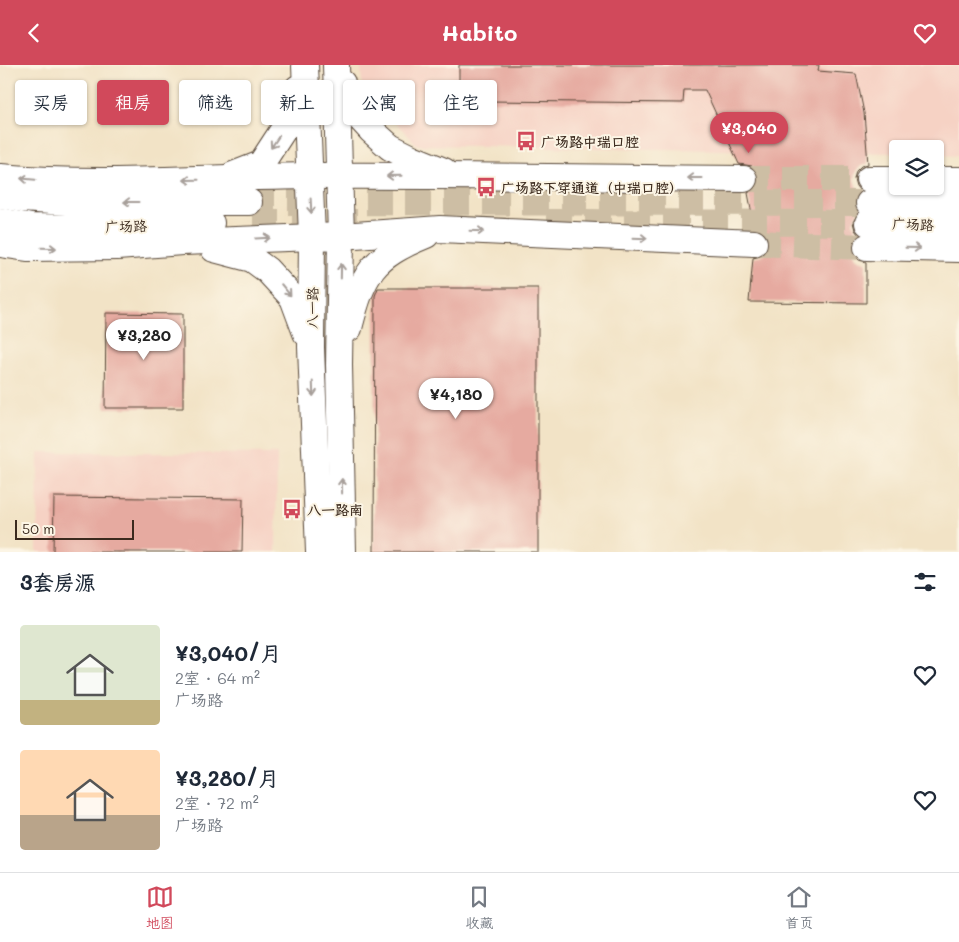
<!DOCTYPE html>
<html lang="zh">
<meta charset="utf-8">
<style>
body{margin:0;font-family:Mali,"LXGW WenKai TC",sans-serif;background:#f2f2f3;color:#1f2937;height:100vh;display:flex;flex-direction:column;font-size:19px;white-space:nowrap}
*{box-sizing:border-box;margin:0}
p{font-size:16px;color:#747a83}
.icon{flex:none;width:28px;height:28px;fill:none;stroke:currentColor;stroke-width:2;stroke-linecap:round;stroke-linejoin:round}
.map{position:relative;height:487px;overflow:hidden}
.details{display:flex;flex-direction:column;background:#fff;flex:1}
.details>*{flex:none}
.hud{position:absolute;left:15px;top:15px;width:500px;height:45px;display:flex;gap:10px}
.tools{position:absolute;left:889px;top:75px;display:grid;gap:10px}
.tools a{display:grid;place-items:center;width:55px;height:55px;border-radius:5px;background:#fff;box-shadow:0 1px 4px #0004;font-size:25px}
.scale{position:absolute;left:15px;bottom:12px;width:119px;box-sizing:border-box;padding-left:5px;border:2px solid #3b2a1e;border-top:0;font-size:14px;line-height:18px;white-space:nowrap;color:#3b2a1e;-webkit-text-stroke:4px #fcf5e5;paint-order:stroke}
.price{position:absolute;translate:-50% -42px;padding:0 11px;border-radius:18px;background:#fff;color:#222;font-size:16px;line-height:32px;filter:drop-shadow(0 1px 2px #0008)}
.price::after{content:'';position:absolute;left:50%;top:30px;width:15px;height:11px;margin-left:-8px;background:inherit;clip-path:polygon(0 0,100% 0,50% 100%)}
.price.current{background:#d1495b;color:#fff}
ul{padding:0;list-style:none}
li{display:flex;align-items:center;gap:15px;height:125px;padding:0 20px}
li span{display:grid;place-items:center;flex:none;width:140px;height:100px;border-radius:5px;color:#555}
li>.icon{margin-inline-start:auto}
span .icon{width:60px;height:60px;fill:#fffc;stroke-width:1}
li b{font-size:21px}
h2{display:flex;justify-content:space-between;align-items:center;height:60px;padding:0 20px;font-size:21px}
.pill{padding:0 18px;border-radius:5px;background:#fff;box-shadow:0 1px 4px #0004;font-size:18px;line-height:45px}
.pill.current{background:#d1495b;color:#fff}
header{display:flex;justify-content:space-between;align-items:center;height:65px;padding:0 20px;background:#d1495b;color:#fff;font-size:22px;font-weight:800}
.dock{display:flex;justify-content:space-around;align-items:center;height:70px;border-top:1px solid #e0e1e3;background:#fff;font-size:14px;color:#747a83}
.dock a{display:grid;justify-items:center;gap:2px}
.dock .current{color:#d1495b}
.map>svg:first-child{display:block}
.built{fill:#f6d2c4}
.building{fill:#e6aaa0}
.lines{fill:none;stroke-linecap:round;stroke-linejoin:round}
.primary-tunnel{stroke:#cdbea4;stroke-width:26;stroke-dasharray:26 13;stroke-linecap:butt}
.primary-casing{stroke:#564637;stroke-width:28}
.primary{stroke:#fff;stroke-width:26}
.oneway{stroke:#a79f9a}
.labels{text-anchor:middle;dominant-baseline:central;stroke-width:4;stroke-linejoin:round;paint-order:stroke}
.poi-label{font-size:14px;font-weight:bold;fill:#3b2a1e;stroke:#fcf5e5;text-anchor:start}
.street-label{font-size:14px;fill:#3b2a1e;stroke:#fcf5e5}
</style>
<header><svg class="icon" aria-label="back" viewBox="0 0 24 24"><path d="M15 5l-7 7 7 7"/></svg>Habito<svg class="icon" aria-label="heart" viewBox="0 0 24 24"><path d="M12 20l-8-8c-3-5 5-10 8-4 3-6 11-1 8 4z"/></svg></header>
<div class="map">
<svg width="959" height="487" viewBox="0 0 959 487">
<rect width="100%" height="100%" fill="#fcf5e5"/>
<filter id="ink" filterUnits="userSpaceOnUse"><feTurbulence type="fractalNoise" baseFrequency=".02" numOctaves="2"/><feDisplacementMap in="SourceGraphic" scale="10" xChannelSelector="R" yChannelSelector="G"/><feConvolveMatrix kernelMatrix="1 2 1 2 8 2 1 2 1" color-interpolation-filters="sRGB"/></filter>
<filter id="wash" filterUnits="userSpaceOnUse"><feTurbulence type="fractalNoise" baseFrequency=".0096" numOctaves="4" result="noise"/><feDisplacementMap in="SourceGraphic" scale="20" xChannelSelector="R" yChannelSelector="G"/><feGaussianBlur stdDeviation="1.12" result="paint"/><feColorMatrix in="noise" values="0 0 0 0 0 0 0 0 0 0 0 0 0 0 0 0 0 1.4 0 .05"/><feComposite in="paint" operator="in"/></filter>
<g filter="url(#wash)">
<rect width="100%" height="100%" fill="#f2e3c6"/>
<g class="built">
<path d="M 361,0 L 959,0 L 959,91 L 935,90 L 935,84 L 898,84 L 897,88 L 417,80 L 362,22 Z"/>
<path d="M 38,387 L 277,389 L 276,487 L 37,487 Z"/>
</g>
<g id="blocks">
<g class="building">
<path d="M 459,0 L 819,0 L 818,6 L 856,9 L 864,48 L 868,99 L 861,101 L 856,106 L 854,114 L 856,121 L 860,126 L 856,131 L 854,137 L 858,148 L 853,157 L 855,165 L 859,170 L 854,175 L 852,182 L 854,190 L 859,195 L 866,197 L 866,238 L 749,237 L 753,193 L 761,191 L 766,186 L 769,179 L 767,172 L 762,166 L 753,163 L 752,149 L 748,128 L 757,122 L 759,114 L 757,106 L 752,101 L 739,99 L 705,25 L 684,25 L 683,38 L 486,36 L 486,22 L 459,22 Z"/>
<path d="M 378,223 L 538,223 L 538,487 L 374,487 L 375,231 Z"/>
<path d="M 106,248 L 183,249 L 183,343 L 105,343 Z"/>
<path d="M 54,432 L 243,434 L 242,487 L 53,487 Z"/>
</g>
</g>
</g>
<g filter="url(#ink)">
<use href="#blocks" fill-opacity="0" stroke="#564637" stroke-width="1"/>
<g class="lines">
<g class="primary-tunnel">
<path d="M 744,114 L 869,114"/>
<path d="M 249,137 L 869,138"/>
<path d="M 253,157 L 362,157"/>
<path d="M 546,157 L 868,158"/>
<path d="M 754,178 L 867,182"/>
</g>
<defs>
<g id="primary">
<path d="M 305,0 L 312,171 L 311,282 L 319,487"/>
<path d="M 336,0 L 341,171 L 339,300 L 343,487"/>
<path d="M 342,18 L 347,39 L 371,65 L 390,82 L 412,93 L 444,106"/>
<path d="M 233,110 L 261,99 L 291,53 L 298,23"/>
<path d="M 0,112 C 103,121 206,112 310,111 C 454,110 599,113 744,114"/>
<path d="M 869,114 L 898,114"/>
<path d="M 935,115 L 959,115"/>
<path d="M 0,130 L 22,134 L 66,137 L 249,137"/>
<path d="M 869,138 L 959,139"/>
<path d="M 0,156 L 31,162 L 80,163 L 211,158"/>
<path d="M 868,158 L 959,160"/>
<path d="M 0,179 L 27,183 L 117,182 L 182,177 L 341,171 L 440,164 L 754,178"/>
<path d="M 867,182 L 959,184"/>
<path d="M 214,184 L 252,194 L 267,205 L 293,233 L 306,268"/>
<path d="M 349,263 C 363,208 372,192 426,170"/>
</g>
</defs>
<use href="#primary" class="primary-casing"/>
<use href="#primary" class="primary"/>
</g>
<defs><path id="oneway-shaft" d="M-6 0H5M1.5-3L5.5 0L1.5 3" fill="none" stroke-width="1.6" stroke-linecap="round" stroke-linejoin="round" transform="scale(1.25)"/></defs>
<g class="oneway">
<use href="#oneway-shaft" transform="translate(275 77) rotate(124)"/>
<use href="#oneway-shaft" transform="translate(394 111) rotate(179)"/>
<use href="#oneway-shaft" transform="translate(695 113) rotate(-180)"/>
<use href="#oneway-shaft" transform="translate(28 114) rotate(-175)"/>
<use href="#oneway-shaft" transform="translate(191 115) rotate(179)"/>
<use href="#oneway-shaft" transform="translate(131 137) rotate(-180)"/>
<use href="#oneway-shaft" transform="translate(311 141) rotate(87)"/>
<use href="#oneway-shaft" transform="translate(477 166) rotate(2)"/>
<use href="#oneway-shaft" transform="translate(263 173) rotate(-3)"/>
<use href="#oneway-shaft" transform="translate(640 173) rotate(2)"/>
<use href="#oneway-shaft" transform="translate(49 183) rotate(1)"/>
<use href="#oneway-shaft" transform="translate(913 183) rotate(1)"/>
<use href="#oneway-shaft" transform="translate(341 206) rotate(-89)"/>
<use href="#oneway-shaft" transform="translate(286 225) rotate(50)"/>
<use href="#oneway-shaft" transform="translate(313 324) rotate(88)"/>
<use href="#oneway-shaft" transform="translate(342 421) rotate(-91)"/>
</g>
</g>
<defs>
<symbol id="bus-bare" viewBox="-9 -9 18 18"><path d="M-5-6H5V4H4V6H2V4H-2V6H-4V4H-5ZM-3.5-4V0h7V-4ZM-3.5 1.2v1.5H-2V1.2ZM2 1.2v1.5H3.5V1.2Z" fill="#d1495b" stroke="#fcf5e5" stroke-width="2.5" paint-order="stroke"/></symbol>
</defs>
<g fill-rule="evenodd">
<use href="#bus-bare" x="512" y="62" width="28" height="28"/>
<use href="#bus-bare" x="472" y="108" width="28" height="28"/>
<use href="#bus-bare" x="278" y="430" width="28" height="28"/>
</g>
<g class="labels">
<g class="poi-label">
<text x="541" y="76">广场路中瑞口腔</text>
<text x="501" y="122">广场路下穿通道（中瑞口腔）</text>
<text x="307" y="444">八一路南</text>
</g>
<g class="street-label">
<text transform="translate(913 159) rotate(2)">广场路</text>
<text transform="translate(126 161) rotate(-2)">广场路</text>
<text transform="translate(312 243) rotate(-89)">八一路</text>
</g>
</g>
</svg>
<div class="tools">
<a><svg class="icon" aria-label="layers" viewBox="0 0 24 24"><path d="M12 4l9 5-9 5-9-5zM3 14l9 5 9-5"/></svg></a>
</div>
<div class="scale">50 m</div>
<b class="price current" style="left:749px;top:89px">¥3,040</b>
<b class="price" style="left:144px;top:296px">¥3,280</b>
<b class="price" style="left:456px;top:355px">¥4,180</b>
<div class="hud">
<a class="pill">买房</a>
<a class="pill current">租房</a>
<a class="pill">筛选</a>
<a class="pill">新上</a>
<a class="pill">公寓</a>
<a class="pill">住宅</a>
</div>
</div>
<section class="details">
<h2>3套房源<svg class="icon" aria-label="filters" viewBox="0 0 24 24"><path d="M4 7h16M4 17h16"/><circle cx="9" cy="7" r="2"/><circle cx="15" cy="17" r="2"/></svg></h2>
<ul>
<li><span style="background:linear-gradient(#dfe7d0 75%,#c2b280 0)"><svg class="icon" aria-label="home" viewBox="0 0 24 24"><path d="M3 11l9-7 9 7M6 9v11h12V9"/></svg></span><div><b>¥3,040/月</b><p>2室 · 64 m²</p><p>广场路</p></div><svg class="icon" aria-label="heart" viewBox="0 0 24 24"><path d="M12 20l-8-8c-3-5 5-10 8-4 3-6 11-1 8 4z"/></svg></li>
<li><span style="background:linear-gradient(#ffd9b3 65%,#b9a48a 0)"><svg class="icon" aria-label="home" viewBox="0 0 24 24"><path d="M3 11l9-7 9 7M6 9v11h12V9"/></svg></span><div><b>¥3,280/月</b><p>2室 · 72 m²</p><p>广场路</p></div><svg class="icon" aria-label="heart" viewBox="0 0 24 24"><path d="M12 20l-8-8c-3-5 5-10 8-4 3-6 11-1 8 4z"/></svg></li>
</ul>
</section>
<nav class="dock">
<a class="current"><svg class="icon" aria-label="map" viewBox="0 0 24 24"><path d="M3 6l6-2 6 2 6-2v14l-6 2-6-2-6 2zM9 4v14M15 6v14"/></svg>地图</a>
<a><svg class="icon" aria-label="saved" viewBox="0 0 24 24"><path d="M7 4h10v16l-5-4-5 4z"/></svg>收藏</a>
<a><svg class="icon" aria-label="home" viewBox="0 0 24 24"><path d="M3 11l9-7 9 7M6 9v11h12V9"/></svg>首页</a>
</nav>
